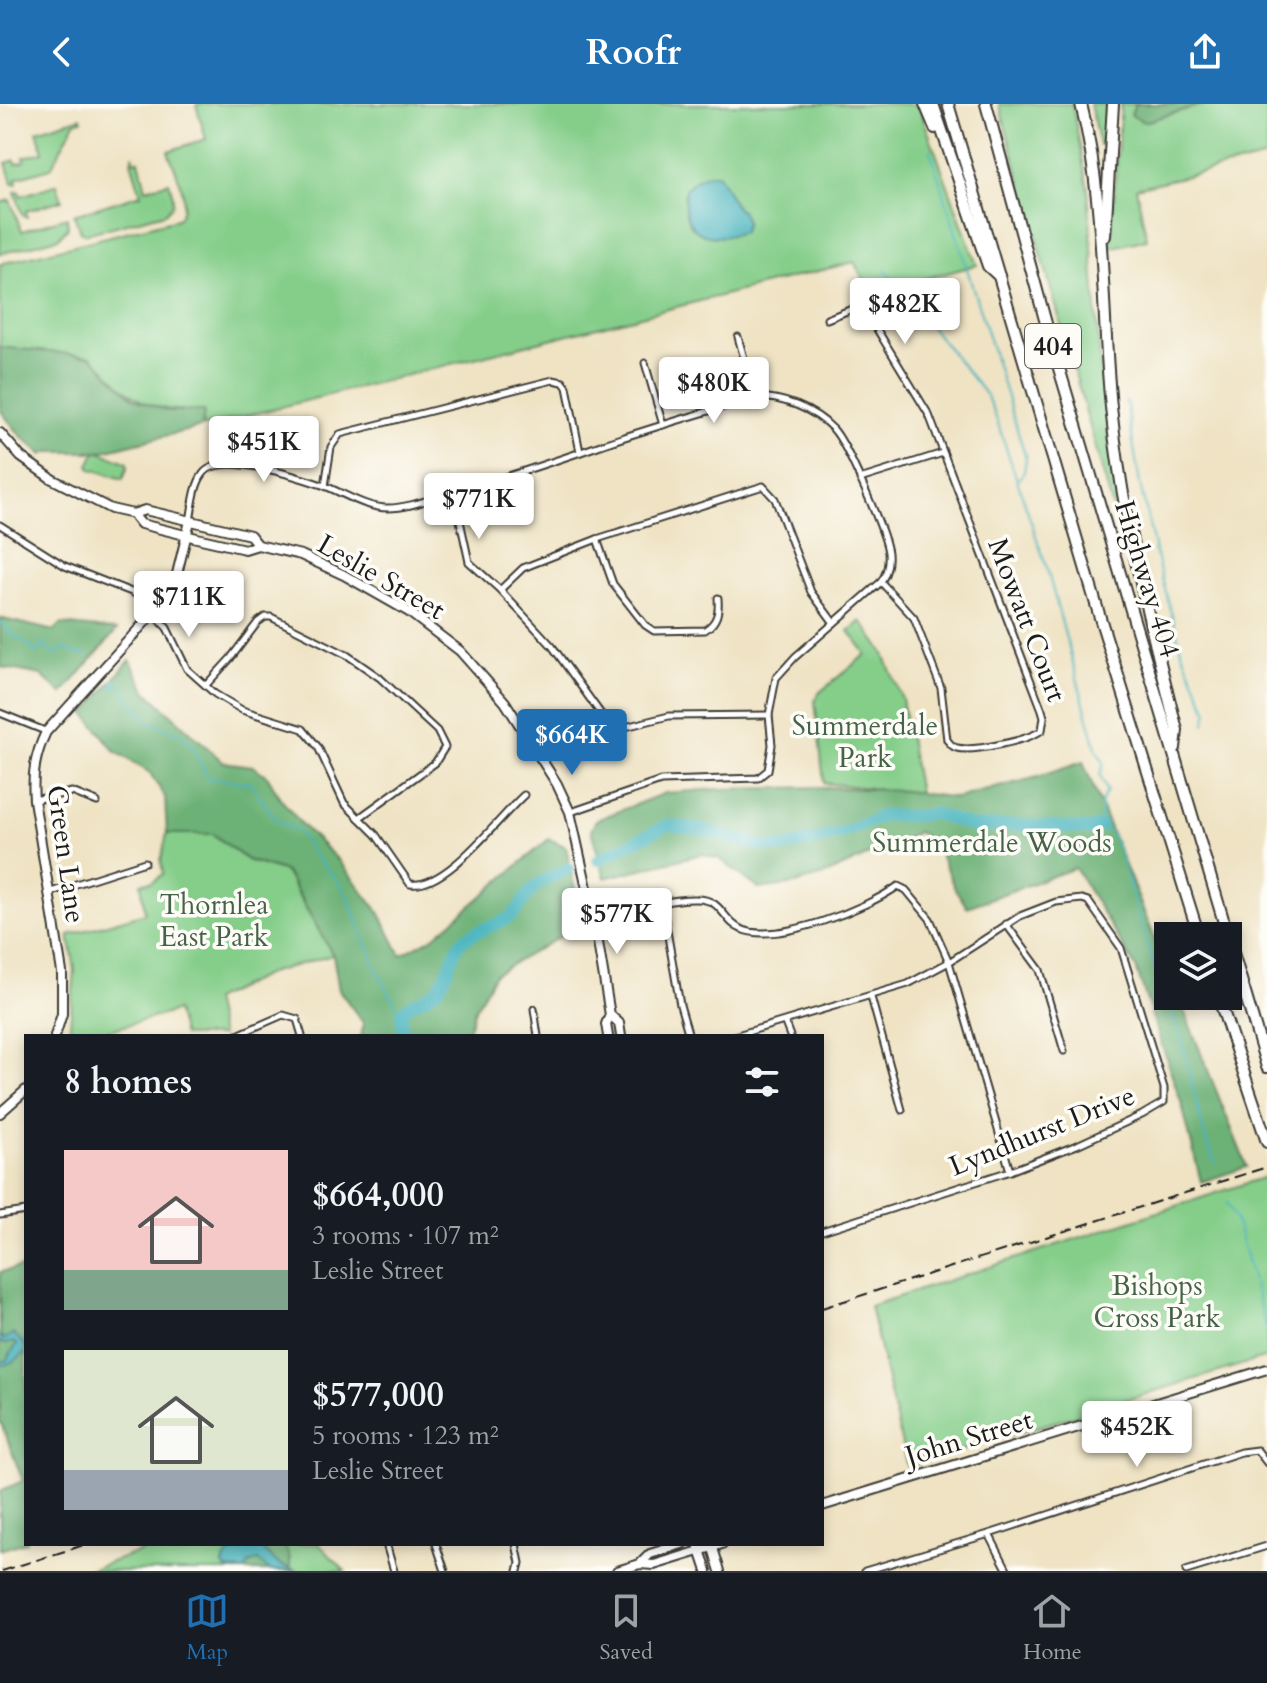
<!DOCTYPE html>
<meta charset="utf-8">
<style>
body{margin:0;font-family:Cardo,serif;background:#242831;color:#f1f3f6;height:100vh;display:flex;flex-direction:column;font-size:30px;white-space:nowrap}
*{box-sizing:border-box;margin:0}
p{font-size:26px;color:#9ea1a6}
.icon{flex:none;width:44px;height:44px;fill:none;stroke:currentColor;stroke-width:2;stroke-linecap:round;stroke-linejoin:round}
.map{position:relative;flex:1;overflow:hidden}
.panel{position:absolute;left:24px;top:930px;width:800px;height:512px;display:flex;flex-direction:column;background:#171b24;border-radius:0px;box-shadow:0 4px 12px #0003}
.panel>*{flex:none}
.buttons{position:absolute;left:1154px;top:818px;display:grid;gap:16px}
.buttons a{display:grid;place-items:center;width:88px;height:88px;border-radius:0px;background:#171b24;box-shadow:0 4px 12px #0003;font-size:40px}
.price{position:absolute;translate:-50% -68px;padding:0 18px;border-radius:8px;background:#fff;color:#222;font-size:26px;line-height:52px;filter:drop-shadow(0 2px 4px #0008)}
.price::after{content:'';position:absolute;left:50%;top:48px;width:24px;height:18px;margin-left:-12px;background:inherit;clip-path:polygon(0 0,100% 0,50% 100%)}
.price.active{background:#1f6fb2;color:#fff}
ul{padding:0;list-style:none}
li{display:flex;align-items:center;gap:24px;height:200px;padding:0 40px}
li span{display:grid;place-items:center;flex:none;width:224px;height:160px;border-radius:0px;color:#555}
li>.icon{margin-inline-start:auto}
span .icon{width:96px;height:96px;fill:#fffc;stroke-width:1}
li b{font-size:34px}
h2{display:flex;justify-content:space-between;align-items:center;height:96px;padding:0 40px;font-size:34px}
header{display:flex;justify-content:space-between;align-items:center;height:104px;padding:0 40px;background:#1f6fb2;color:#fff;font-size:36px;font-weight:700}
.dock{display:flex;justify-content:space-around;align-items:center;height:112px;border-top:2px solid #363941;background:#171b24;font-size:22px;color:#9ea1a6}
.dock a{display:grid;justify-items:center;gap:4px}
.dock .active{color:#1f6fb2}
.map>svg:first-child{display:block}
.green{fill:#85ce8a;stroke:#507553;stroke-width:2}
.forest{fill:#6cb176;stroke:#446649;stroke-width:2}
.water{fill:#44b3bd;stroke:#30686c;stroke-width:2}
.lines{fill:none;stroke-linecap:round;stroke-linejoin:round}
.stream{stroke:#44b3bd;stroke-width:2}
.river{stroke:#44b3bd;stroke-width:12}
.street-casing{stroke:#3c3a35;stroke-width:9}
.secondary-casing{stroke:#3c3a35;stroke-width:12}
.highway-casing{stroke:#3c3a35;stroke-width:14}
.street{stroke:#fff;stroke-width:5}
.secondary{stroke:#fff;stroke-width:8}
.highway{stroke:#fff;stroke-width:10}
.rail{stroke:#1c1c1c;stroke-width:2;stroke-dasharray:12 6;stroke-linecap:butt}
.labels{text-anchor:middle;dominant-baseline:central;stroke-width:7;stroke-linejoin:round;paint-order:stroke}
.shield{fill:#fdfcf7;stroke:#605f5e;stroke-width:2}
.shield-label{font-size:26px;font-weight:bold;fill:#1c1c1c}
.street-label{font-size:28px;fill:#1c1c1c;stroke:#fdfcf7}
.park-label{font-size:28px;fill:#466348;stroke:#fdfcf7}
</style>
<header><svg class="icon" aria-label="back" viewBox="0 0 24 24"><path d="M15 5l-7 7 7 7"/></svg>Roofr<svg class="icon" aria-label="share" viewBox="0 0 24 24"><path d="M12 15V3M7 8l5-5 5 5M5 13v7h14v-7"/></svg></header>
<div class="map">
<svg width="1267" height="1467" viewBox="0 0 1267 1467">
<rect width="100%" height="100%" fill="#fdfcf7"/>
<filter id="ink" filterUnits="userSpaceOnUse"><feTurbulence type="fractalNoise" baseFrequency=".0125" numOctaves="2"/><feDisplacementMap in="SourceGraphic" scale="16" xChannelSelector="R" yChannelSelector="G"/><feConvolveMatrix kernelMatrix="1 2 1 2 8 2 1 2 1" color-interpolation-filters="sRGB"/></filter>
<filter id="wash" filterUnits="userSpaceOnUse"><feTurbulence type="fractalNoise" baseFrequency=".006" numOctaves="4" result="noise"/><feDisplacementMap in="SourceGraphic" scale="32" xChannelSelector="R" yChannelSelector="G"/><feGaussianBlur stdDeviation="1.8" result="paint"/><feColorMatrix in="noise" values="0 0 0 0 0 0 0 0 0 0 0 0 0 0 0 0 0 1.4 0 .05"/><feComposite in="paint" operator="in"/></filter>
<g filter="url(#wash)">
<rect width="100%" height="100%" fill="#efe3c4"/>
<g class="green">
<path d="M 199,0 L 918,0 L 977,161 L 871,189 L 854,158 L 202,323 L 204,307 C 140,307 134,295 91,252 L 0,282 L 0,160 L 177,115 C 193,98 175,67 168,47 L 206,35 L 196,1 Z"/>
<path d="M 999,0 L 1072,0 L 1088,85 L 1099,247 L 1111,356 L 1128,439 L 1123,440 Z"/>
<path d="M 1090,0 L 1109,0 L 1102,41 L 1099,41 Z"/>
<path d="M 1121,0 L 1135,0 L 1132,11 L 1144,18 L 1204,0 L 1267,0 L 1267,53 L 1136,84 L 1147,135 L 1110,144 Z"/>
<path d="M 81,13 L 82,16 L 75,18 L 51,64 L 16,74 L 17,80 L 12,79 L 6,59 L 15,56 L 16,60 L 25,57 L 24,53 L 43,48 L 37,27 Z"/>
<path d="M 133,52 L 135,57 L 139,56 L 146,85 L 169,78 C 173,91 177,100 165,109 L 86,130 L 80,127 L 74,111 L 141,90 L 131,57 Z"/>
<path d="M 57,80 L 62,96 L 26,107 L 27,113 L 23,112 L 15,88 L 19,87 L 21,92 Z"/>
<path d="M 10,96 L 22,127 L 67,113 L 68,124 L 58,134 L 0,150 L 0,99 Z"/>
<path d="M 100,348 L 126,358 L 128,362 L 123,375 L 91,365 L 89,361 L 95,349 Z"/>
<path d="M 861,517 L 883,548 L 902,595 L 919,689 L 824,679 L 815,597 L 819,589 L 866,550 L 849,527 Z"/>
<path d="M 167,730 L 213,730 L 247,756 L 285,768 L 333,851 L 272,868 L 213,896 L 221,932 L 183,932 L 176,907 L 89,932 L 69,932 L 75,866 L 69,831 L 145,809 L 141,779 L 152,778 L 163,770 L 161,756 Z"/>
<path d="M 1265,1073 L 1267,1084 L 1267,1253 L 907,1363 L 870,1202 Z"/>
<path d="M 161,1440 L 319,1440 L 345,1467 L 86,1467 Z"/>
</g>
<g class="forest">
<path d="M 1135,0 L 1204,0 L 1144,18 L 1131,11 Z"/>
<path d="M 0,243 L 91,252 L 134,295 L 168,307 L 204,307 L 202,323 L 100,348 L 48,348 L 43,351 L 21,332 L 0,306 Z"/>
<path d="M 0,514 L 54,527 L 61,520 L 117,526 L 62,590 L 41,571 L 0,563 Z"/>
<path d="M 130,556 L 147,588 L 223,658 L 253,662 L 268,673 L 280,694 L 302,721 L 339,757 L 379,808 L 401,851 L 434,833 L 549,735 L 566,743 L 582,820 L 495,870 L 476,903 L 466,932 L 361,932 L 364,920 L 339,886 L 333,851 L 286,768 L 247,756 L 213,730 L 167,730 L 165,693 L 150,669 L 115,647 L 85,609 Z"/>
<path d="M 1083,658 L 1168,867 L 1168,892 L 1178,892 L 1247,1063 L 1201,1078 L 1182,1001 L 1136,864 L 1075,764 L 967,803 L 954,783 L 936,741 L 918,728 L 830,769 L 796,780 L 759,785 L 720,755 L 702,750 L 605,774 L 591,726 L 596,716 L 665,689 L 717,685 L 822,683 L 906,687 L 956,694 L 1038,673 Z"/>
<path d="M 26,1162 L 26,1438 L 0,1446 L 0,1387 L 23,1377 L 0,1316 L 0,1168 Z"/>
<path d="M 267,1440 L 285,1442 L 290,1455 L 290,1467 L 242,1467 L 250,1449 Z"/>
</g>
<g class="water">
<path d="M 708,70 L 718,70 L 737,105 L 742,107 L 746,118 L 743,128 C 705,140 680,130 685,85 L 697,75 Z"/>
<path d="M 14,1230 L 25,1241 L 26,1247 C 20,1254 9,1262 0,1261 L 0,1257 L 6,1257 L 17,1240 L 14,1238 L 5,1240 L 0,1238 L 0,1232 L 4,1235 Z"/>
<path d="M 253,1443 L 260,1444 L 280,1461 L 296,1466 L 269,1467 L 258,1456 L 249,1460 L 245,1467 L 226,1465 L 223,1461 C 225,1446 240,1446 253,1443 Z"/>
</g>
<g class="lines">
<g class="stream">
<path d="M 930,46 L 1026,354 L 1024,368 L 1018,376"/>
<path d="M 885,166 L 986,291 L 995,311 L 1047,465 L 1097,647 L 1104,659 L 1100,671 L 1107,687 L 1101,699 L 1101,722 L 1112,730 L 1120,750 L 1153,859 L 1181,934 L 1206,1037 L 1215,1059"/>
<path d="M 1126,297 L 1140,380 L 1157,456 L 1182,548 L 1208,607 L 1205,620"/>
<path d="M 0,518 L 16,533 L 30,541 L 33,548 L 41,546 L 44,539 L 52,550 L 58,549 L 65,543 L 71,548 L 86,551"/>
<path d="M 114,575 L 112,583 L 115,584 L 115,580 L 120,579 L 129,595 L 150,618 L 182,631 L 193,644 L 208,674 L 250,679 L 276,716 L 298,727 L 316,754 L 336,775 L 348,793 L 377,866 L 401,911"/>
<path d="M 1227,1099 L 1236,1117 L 1267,1227"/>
</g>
<g class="river">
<path d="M 598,756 L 667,721 L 703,726 L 758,741 L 783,744 L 845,728 L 884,711 L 919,712 L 933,709 L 974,723 L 1019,721 L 1089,725 L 1101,722"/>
<path d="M 406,932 C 391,898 416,903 436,886 C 449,874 451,849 461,838 C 472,827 496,822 510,813 C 521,805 523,794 533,785 C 544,774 556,772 569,764"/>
</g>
</g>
</g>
<g filter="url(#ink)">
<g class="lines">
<defs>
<g id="street">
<path d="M 827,215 L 852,205 L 867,209 L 929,311 L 1042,606 L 1044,613 L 1042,626 C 1029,636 974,648 957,644 C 951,643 951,640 947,636 L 941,584 L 914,514 L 881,478"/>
<path d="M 738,233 L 755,293"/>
<path d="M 645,259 L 663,321"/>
<path d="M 860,375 L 943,349"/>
<path d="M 325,382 L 331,343 L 340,330 L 553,276 L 563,278 L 567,283 L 580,348"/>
<path d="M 454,389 L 469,458 L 500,486 L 552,542 L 611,624 L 621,624 L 669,612 L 769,611"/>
<path d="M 190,417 C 193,402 194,382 203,370 C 220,346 302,374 325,382 C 345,390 366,404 388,404 C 406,404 425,397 441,392 C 489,379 534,364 581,348 C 638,327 697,311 755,293 C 783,293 814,305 833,325 C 846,338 886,430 888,449 C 889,460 887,469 881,478 L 795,553 L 776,574 L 769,611 L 772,641 L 768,666 L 758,674 L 661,677 L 571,708"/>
<path d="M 0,421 L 65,462 L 134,489 L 167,524 L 187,565 L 215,590 L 242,606 L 303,625 L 318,643 L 344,699 L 376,731 L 410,780 C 446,786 499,713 524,691"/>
<path d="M 597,435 L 613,480 L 645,521 L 654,527 L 705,526 C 718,518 719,507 718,494"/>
<path d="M 500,486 L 523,464 L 533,460 L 597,435 L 763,382 L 775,395 L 811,488 L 834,519"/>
<path d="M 206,581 L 230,555 L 258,518 L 265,513 L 271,513 L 347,551 L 380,574 L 437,627 L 445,643 L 435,659 L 359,714"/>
<path d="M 0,609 L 45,627"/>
<path d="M 34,696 L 72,688 L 97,698"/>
<path d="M 48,789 L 145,758"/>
<path d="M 662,798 L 680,901 L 689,932"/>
<path d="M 595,820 C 628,810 662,794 697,795 C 723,795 723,818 741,825 C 776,841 868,804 898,782 L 906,786 L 930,815 L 949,858 L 1010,1067"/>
<path d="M 1006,820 L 1040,866 L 1064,947"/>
<path d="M 871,893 L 902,1006"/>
<path d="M 534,905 L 538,932"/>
<path d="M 785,919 L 790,932"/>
<path d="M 235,932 L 283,911 L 297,915 L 302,932"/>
<path d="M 734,932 L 908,880 L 949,858 L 1020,812 L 1056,798 L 1082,795 L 1088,797 L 1121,844 L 1164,984 L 1164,998 L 1142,1011 L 1077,1041 L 1010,1067 L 822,1127"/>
<path d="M 0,1111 L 26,1107"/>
<path d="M 989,1430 L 1008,1467"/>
<path d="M 386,1440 L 394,1467"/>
<path d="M 436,1440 L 445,1467"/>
<path d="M 516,1440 L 520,1459 L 518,1467"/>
<path d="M 865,1467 L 989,1430 L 1241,1348 L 1257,1346 L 1267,1359"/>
<path d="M 1186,1467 L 1267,1442"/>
</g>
<g id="secondary">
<path d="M 0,329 L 21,353 L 52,375 L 111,405 L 133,410 L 145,406 L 250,431 L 258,441"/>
<path d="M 133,410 L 141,420 L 201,435 L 245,445 L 258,441 L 301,451 L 344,471 L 409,508 L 460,547 L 505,598 L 557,680 L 570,708 L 595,820 L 610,911 L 606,920 L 608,932"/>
<path d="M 610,911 L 619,919 L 621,932"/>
<path d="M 55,932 L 62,910 L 62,868 L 34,696 C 32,670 35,651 46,628 L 154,508 L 170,484 L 176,474 L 190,417"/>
<path d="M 0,1009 L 26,986"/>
<path d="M 822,1402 L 1267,1265"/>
<path d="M 698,1440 L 707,1467"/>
<path d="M 712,1441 L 720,1467"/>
<path d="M 640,1460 L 650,1450 L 682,1440"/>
<path d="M 617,1467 L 640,1460 L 654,1461 L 722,1440"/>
</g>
<g id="highway">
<path d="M 925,0 L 935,24"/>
<path d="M 933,0 L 988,162 L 999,172"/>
<path d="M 948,0 L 1101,517 L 1199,832"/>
<path d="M 986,0 L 1050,234 L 1267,963"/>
<path d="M 1081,0 C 1106,99 1101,203 1111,303 C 1122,413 1150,520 1177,626 L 1175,644"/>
<path d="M 1105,132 L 1113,0"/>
<path d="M 1218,892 L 1267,1038"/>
</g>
</defs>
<use href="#street" class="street-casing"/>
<use href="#secondary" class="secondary-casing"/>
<use href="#highway" class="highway-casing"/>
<use href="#street" class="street"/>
<use href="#secondary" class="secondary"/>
<use href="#highway" class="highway"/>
<g class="rail">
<path d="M 822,1204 L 1267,1063"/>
<path d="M 2,1467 L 87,1440"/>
</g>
</g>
</g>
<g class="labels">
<rect class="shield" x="1025" y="220" width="56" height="44" rx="6"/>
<g class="shield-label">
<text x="1053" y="242">404</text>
</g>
<g class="street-label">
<text transform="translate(381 473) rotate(30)">Leslie Street</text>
<text transform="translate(1147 475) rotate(73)">Highway 404</text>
<text transform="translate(1027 516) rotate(69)">Mowatt Court</text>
<text transform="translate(66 750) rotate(82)">Green Lane</text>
<text transform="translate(1042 1027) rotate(-22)">Lyndhurst Drive</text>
<text transform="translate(969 1334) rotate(-17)">John Street</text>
</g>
<g class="park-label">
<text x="865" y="622">Summerdale<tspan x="865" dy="32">Park</tspan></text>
<text x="992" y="739">Summerdale Woods</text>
<text x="214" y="801">Thornlea<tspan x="214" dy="32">East Park</tspan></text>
<text x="1157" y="1182">Bishops<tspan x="1157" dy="32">Cross Park</tspan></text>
</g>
</g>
</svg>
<div class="buttons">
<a><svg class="icon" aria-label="layers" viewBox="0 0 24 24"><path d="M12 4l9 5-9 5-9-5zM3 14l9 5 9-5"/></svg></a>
</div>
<b class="price" style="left:905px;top:242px">$482K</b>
<b class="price" style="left:714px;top:321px">$480K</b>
<b class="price" style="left:264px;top:380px">$451K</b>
<b class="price" style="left:479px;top:437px">$771K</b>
<b class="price" style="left:189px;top:535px">$711K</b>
<b class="price active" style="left:572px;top:673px">$664K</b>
<b class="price" style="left:617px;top:852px">$577K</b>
<b class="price" style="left:1137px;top:1365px">$452K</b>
<section class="panel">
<h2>8 homes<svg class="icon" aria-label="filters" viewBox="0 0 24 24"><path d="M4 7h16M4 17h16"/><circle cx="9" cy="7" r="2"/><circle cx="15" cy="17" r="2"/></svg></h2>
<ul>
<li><span style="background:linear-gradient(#f6c9c9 75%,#7fa58c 0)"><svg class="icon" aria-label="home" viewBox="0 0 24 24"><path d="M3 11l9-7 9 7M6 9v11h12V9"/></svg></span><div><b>$664,000</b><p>3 rooms · 107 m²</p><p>Leslie Street</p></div></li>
<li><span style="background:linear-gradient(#dfe7d0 75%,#9aa5b1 0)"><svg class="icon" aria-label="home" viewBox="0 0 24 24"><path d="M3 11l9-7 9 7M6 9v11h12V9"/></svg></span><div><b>$577,000</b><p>5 rooms · 123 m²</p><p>Leslie Street</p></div></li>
</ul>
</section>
</div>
<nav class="dock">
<a class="active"><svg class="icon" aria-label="map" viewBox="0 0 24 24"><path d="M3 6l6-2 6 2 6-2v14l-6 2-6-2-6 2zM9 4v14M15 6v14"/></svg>Map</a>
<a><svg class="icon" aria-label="saved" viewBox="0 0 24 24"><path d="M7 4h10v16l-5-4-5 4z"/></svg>Saved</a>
<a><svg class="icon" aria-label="home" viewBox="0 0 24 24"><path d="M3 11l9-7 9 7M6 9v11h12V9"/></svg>Home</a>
</nav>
